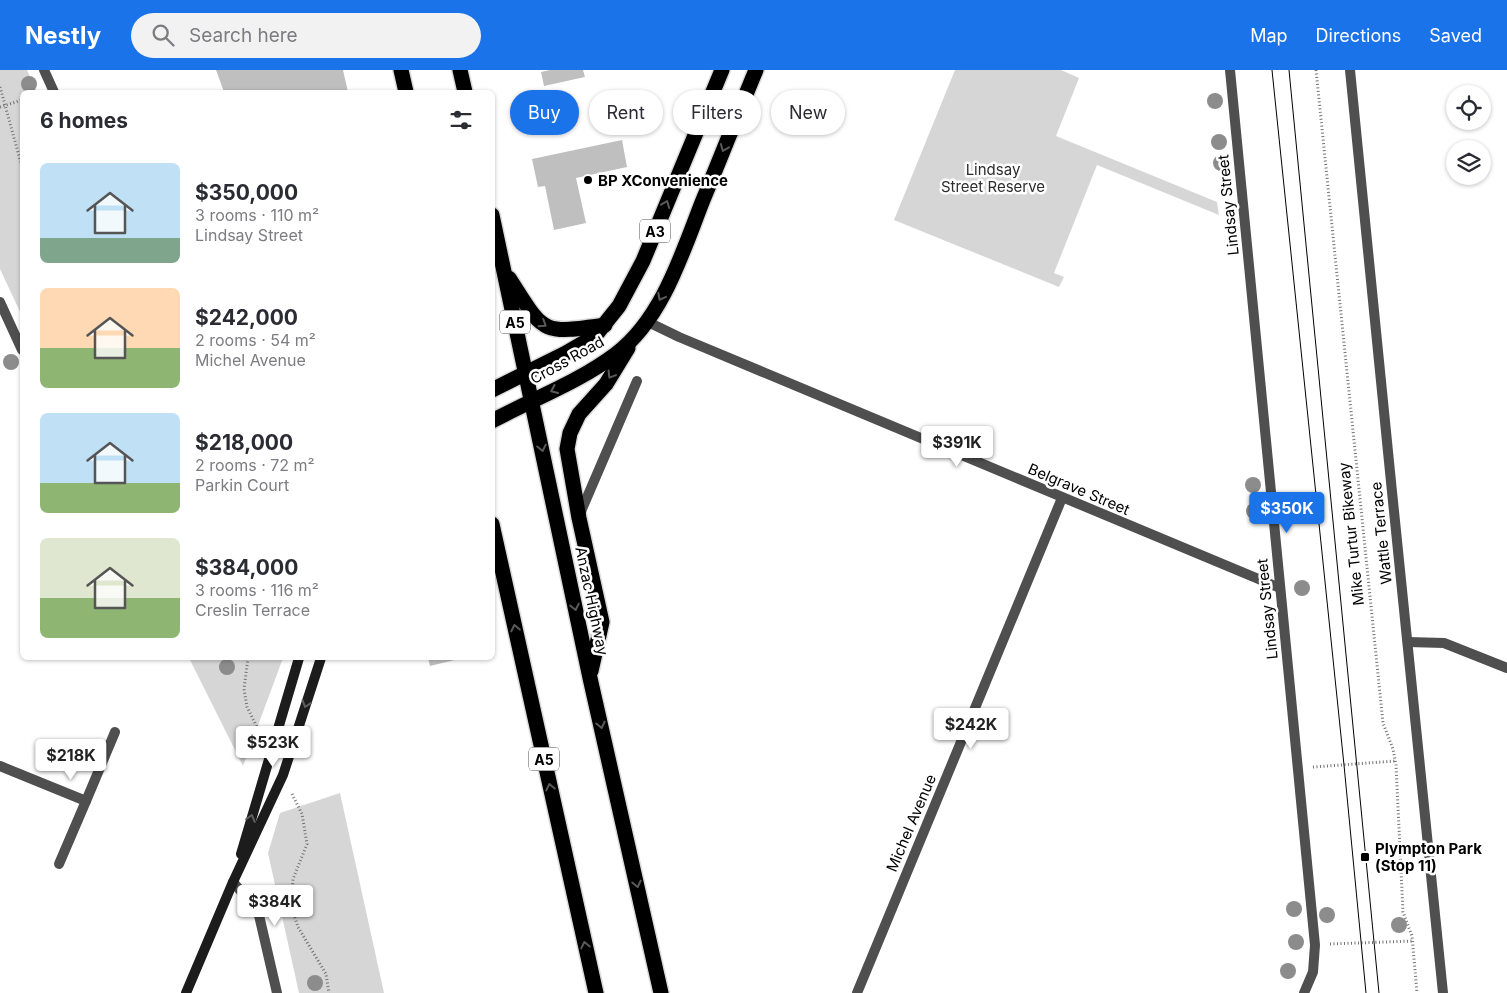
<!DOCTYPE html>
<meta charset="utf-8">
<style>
body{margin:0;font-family:Inter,sans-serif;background:#f2f2f3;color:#2b2b33;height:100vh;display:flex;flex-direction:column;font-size:19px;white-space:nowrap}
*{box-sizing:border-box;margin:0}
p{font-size:16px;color:#7c7c81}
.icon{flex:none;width:28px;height:28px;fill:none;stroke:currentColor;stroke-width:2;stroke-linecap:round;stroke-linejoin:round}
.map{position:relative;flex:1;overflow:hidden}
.details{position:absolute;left:20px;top:20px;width:475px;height:570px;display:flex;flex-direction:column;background:#fff;border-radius:8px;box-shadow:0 1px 4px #0004}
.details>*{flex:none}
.hud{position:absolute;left:510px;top:20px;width:475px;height:45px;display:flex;gap:10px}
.controls{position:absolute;left:1446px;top:15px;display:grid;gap:10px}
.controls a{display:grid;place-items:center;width:45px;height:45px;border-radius:50%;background:#fff;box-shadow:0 1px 4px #0004;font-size:25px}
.price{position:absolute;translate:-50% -42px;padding:0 11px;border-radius:5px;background:#fff;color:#222;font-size:16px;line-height:32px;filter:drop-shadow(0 1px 2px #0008)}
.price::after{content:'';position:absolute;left:50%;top:30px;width:15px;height:11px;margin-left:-8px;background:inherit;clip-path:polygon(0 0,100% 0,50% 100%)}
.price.selected{background:#1a73e8;color:#fff}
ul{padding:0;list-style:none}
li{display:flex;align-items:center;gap:15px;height:125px;padding:0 20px}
li span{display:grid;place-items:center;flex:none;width:140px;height:100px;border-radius:8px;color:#555}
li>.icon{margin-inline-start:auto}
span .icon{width:60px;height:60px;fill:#fffc;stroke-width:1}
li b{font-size:21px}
h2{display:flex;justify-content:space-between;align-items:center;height:60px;padding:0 20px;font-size:21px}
.chip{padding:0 18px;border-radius:22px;background:#fff;box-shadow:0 1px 4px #0004;font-size:18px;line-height:45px}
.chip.selected{background:#1a73e8;color:#fff}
header{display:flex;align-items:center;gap:30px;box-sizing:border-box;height:70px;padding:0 25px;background:#1a73e8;color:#fff}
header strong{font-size:24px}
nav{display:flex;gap:28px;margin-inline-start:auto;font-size:18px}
.search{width:350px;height:45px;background:#f2f2f3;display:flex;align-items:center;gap:12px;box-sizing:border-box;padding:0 18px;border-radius:28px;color:#7c7c81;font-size:19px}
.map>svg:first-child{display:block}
.green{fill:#d6d6d6}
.building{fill:#bfbfbf}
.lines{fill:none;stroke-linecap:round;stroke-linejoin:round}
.highway-casing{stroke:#dbdbdb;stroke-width:18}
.path{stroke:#717171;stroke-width:3;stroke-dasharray:1 2.5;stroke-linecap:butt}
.lane{stroke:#4f4f4f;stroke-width:10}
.street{stroke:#4f4f4f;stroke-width:10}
.secondary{stroke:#1c1c1c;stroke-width:10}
.highway{stroke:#000;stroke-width:15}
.tram{stroke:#000;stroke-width:1}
.tree{fill:#8c8c8c}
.oneway{stroke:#595959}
.oneway2{stroke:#606060}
.poi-dot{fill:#000;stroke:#fff;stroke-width:2}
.labels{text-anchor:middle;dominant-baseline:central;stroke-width:5;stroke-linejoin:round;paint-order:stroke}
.shield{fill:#fff;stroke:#4c4c4c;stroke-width:1}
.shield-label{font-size:14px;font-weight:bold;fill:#000}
.park-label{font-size:15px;fill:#2d2d2d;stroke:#fff}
.poi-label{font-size:15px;font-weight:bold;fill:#000;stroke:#fff;text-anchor:start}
.street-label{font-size:15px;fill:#000;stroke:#fff}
</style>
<header>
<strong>Nestly</strong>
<div class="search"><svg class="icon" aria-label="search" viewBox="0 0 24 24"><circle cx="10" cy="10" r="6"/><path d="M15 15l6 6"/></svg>Search here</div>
<nav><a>Map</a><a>Directions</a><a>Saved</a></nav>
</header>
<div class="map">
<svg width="1507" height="923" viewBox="0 0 1507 923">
<rect width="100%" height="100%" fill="#fff"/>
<g class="green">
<path d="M 0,0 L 27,0 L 37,22 L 22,22 L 22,246 L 0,199 Z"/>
<path d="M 955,0 L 1061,0 L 1079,8 L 1056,66 L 1217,132 L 1219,145 L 1097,95 L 1054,203 L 1064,207 L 1059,217 L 894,150 Z"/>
<path d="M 189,588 L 283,588 L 243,696 Z"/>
<path d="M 340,723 L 384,923 L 299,923 L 268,783 L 280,743 Z"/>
</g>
<g class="building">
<path d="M 216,0 L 343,0 L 348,22 L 224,22 Z"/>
<path d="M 550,0 L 583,0 L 585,7 L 544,16 L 541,2 Z"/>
<path d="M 622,70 L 627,97 L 576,108 L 586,153 L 554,160 L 545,116 L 538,117 L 532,89 Z"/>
<path d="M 428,588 L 463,588 L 430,596 Z"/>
</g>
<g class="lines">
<defs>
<g id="highway">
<path d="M 401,0 L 406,22"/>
<path d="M 460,0 L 465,22"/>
<path d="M 492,145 L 590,608 L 661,923"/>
<path d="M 509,208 C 544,262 539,265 605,255"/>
<path d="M 492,320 L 566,283 L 595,266 L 619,236 L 643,191 L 722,0"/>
<path d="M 492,351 C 533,329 579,312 616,284 C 663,248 682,183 703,130 C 721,87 738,43 756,0"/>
<path d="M 492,454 L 596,923"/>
<path d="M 591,601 L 602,552 L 579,448 L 567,379 L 570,363 L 579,344 L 606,314 L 628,278"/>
</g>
</defs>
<use href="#highway" class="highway-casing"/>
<g class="path">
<path d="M 1316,0 L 1383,653 L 1393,679 L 1396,695 L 1403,842 L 1412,866 L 1417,923"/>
<path d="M 0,17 L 22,97"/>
<path d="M 0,37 L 22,30"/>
<path d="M 248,588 L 244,619 L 247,637 L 259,661"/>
<path d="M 1313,697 L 1395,691"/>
<path d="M 292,724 L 302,744 L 307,774 L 293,809 L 291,836 L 298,857 L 326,904 L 329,923"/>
<path d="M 1330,874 L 1412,871"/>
</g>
<path class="lane" d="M 579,446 L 637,311"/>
<g class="street">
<path d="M 44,0 L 54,22"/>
<path d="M 1230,0 L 1315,875 L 1313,902 L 1304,923"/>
<path d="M 1350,0 C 1379,308 1413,615 1443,923"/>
<path d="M 0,232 L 22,280"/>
<path d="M 646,251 L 679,267 L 1280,518"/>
<path d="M 1408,572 L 1444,573 L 1507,598"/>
<path d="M 0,696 L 86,731 L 115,662"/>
<path d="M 59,794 L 86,731"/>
<path d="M 233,812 L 258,841 L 277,923"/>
<path d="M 857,923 L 1062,428"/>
</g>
<g class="secondary">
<path d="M 241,784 L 299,588"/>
<path d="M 186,923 L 233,812 L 283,705 L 321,588"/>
</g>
<use href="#highway" class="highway"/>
<g class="tram">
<path d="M 1272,0 L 1344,695 L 1366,923"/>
<path d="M 1289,0 L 1379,923"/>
</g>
</g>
<g class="tree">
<circle cx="29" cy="14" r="8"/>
<circle cx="1215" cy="31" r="8"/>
<circle cx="1219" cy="72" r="8"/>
<circle cx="1221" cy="93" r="8"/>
<circle cx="11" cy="292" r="8"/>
<circle cx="1253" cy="415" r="8"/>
<circle cx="1254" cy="441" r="8"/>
<circle cx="1302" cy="518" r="8"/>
<circle cx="227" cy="597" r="8"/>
<circle cx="1294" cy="839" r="8"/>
<circle cx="1327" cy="845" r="8"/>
<circle cx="1399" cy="855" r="8"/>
<circle cx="1296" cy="872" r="8"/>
<circle cx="1288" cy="901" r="8"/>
<circle cx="315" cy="913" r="8"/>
</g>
<defs><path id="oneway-chevron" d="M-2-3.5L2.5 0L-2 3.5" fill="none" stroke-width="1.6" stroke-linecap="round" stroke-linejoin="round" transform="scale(1.25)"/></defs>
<g class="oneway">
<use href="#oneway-chevron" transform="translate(724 78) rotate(112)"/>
<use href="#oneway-chevron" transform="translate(666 134) rotate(-68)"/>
<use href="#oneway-chevron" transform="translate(661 227) rotate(118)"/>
<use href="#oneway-chevron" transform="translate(543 254) rotate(33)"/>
<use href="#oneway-chevron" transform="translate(611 305) rotate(121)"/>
<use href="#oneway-chevron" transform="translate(554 320) rotate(156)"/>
<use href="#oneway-chevron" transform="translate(542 378) rotate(78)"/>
<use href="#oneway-chevron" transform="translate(575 537) rotate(78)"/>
<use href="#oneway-chevron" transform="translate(515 558) rotate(-102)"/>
<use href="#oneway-chevron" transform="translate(601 655) rotate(77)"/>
<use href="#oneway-chevron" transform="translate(550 717) rotate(-102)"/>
<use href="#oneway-chevron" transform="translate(637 814) rotate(77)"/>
<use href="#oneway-chevron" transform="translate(585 875) rotate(-102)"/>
</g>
<g class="oneway2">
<use href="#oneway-chevron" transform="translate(306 634) rotate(108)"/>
<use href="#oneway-chevron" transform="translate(251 748) rotate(-74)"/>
</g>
<g class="poi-dot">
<circle cx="588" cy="110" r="5"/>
<rect x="1360" y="782" width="10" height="10" rx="2.5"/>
</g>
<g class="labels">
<g class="shield">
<rect x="640" y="149.5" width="30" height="23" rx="4"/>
<rect x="500" y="240.5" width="30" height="23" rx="4"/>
<rect x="529" y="677.5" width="30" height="23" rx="4"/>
</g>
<g class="shield-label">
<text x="655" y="161">A3</text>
<text x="515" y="252">A5</text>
<text x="544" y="689">A5</text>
</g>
<g class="park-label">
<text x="993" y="99">Lindsay<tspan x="993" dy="17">Street Reserve</tspan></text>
</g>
<g class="poi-label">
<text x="598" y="110">BP XConvenience</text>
<text x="1375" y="778">Plympton Park<tspan x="1375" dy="17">(Stop 11)</tspan></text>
</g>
<g class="street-label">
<text transform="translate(1228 135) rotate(-96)">Lindsay Street</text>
<text transform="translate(567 290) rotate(-29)">Cross Road</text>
<text transform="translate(1079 419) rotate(23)">Belgrave Street</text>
<text transform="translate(1381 463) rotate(-96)">Wattle Terrace</text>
<text transform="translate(1351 464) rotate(-96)">Mike Turtur Bikeway</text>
<text transform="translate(592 531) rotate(78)">Anzac Highway</text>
<text transform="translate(1267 539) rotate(-96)">Lindsay Street</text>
<text transform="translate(911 753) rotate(-67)">Michel Avenue</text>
</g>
</g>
</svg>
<div class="controls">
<a><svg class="icon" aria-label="locate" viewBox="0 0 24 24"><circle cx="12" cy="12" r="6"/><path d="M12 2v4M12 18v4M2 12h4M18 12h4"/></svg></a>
<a><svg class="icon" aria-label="layers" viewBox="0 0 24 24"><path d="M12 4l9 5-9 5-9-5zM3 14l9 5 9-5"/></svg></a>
</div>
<b class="price" style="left:957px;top:398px">$391K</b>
<b class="price selected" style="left:1287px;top:464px">$350K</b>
<b class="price" style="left:971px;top:680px">$242K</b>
<b class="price" style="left:273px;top:698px">$523K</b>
<b class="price" style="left:71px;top:711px">$218K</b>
<b class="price" style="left:275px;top:857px">$384K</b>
<div class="hud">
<a class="chip selected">Buy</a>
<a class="chip">Rent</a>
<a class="chip">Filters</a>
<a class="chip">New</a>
</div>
<section class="details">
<h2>6 homes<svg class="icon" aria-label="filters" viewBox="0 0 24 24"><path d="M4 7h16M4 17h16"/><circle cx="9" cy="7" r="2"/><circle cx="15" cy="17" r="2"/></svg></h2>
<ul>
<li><span style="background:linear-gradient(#bfe0f5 75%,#7fa58c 0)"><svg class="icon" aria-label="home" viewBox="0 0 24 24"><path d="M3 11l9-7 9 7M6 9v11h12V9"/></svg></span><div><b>$350,000</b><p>3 rooms · 110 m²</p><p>Lindsay Street</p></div></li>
<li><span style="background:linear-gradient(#ffd9b3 60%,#8fb573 0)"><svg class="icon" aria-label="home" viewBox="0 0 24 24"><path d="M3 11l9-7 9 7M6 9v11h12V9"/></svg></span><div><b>$242,000</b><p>2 rooms · 54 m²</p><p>Michel Avenue</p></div></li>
<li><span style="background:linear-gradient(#bfe0f5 70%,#8fb573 0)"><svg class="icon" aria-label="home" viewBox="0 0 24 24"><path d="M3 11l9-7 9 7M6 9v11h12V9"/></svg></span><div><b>$218,000</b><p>2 rooms · 72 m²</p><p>Parkin Court</p></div></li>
<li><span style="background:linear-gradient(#dfe7d0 60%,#8fb573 0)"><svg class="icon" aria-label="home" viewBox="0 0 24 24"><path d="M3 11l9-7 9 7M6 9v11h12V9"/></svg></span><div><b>$384,000</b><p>3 rooms · 116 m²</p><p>Creslin Terrace</p></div></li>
</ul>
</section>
</div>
